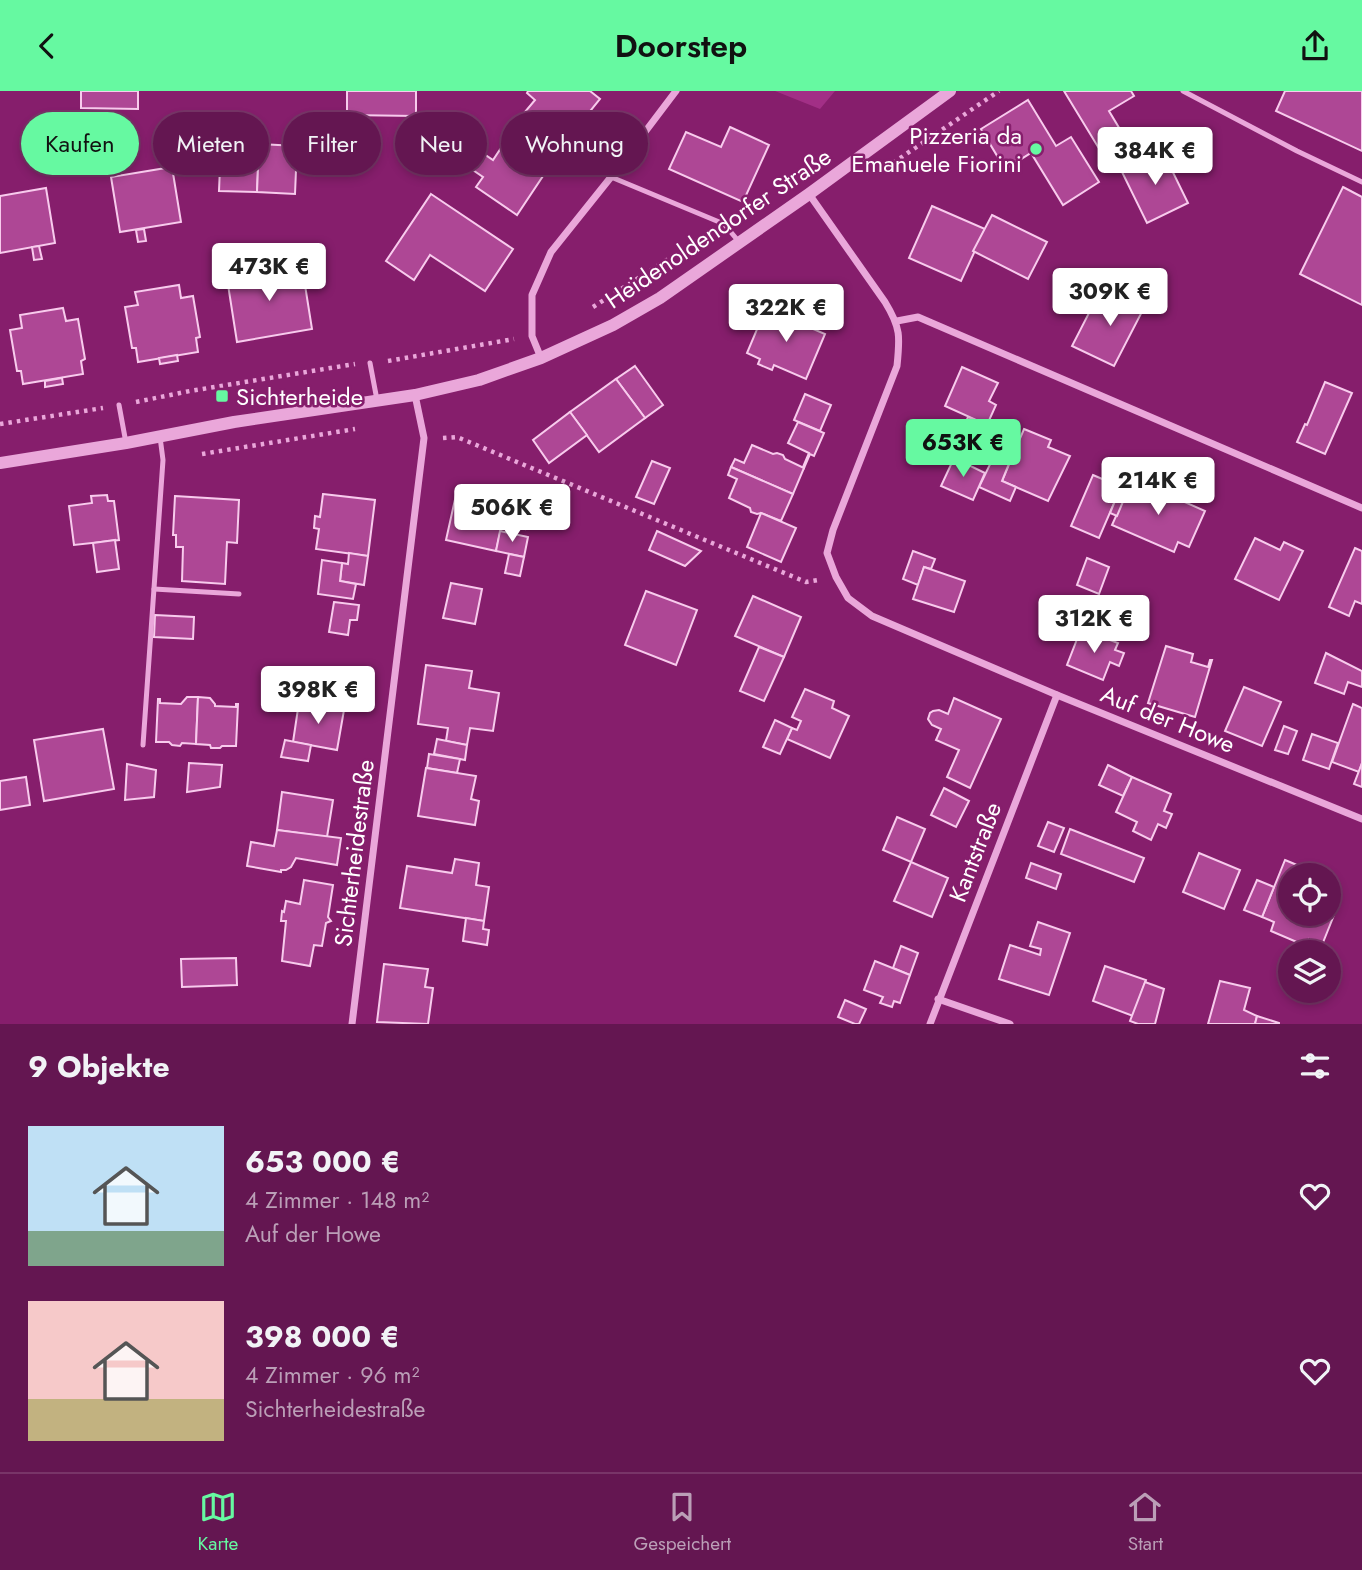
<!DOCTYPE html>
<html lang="de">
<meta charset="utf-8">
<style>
body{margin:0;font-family:Jost,sans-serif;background:#6a1f58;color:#f1f3f6;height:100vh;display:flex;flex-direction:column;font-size:26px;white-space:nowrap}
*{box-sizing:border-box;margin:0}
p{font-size:23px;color:#bb9fb7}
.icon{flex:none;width:38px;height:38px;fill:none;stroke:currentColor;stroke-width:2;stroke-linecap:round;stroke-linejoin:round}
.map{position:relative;height:933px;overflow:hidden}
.panel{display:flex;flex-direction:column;background:#641651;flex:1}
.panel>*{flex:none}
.hud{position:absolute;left:21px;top:21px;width:700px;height:63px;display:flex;gap:14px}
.fabs{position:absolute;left:1278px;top:772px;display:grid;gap:14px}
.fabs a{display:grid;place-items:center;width:63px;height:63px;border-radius:50%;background:#641651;box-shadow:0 4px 10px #0003,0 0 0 2px #783568;font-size:35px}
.price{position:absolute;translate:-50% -60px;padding:0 16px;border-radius:7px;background:#fff;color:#222;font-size:23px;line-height:46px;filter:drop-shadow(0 2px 4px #0008)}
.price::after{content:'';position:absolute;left:50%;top:42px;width:21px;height:16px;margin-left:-10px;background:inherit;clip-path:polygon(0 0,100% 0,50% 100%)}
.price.active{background:#66f9a1;color:#111}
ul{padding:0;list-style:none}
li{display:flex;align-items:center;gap:21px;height:175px;padding:0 28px}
li span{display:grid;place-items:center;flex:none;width:196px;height:140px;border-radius:0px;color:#555}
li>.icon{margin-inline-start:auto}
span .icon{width:84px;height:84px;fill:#fffc;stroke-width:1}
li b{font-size:30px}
h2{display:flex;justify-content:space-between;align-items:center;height:84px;padding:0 28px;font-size:30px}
.tag{padding:0 24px;border-radius:32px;background:#641651;box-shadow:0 4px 10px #0003,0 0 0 2px #783568;font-size:24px;line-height:63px}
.tag.active{background:#66f9a1;color:#111}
header{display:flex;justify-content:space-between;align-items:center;height:91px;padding:0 28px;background:#66f9a1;color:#111;font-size:32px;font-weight:600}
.tab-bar{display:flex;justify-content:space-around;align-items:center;height:98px;border-top:2px solid #783568;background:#641651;font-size:19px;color:#bb9fb7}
.tab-bar a{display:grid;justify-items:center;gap:4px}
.tab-bar .active{color:#66f9a1}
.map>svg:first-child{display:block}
.green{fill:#a22f86}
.building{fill:#ae4795;stroke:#f8cbed;stroke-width:2}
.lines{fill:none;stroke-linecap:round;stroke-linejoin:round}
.path{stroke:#eaa7da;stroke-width:4.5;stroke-dasharray:3.5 5;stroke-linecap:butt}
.service{stroke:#eaa7da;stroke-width:5}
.minor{stroke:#eaa7da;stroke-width:7}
.tertiary{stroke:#eaa7da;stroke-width:12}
.poi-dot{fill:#66f9a1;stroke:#861e6c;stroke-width:2.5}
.labels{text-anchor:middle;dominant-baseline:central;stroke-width:5;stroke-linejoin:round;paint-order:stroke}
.poi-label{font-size:24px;fill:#fff;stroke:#861e6c;text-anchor:end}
.street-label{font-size:24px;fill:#fff;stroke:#861e6c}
</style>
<header><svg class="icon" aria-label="back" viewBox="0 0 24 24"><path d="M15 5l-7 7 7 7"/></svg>Doorstep<svg class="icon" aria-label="share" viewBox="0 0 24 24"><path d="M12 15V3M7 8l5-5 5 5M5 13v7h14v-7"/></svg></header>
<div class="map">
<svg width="1362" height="933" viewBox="0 0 1362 933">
<rect width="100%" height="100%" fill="#861e6c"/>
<path class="green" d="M 775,0 L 835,0 L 820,18 Z"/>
<g class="building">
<path d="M 81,0 L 138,0 L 138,18 L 81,17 Z"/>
<path d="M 347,0 L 416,0 L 416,25 L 347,24 Z"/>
<path d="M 528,0 L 590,0 L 600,8 L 570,45 L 555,32 L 548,41 L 524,22 L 535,9 L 527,2 Z"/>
<path d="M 1064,0 L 1131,0 L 1134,5 L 1109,20 L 1130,55 L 1106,69 Z"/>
<path d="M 1285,0 L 1362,0 L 1362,60 L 1276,20 Z"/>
<path d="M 1028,9 L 1056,55 L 1071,46 L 1099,91 L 1063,114 L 1031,62 L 1005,78 L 981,38 Z"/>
<path d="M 730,36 L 769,54 L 743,111 L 669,78 L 686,41 L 721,56 Z"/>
<path d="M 319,43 L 358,44 L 357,82 L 328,81 L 329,61 L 318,60 Z"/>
<path d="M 221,52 L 259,53 L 257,101 L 219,100 Z"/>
<path d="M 259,53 L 297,55 L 295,103 L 257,101 Z"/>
<path d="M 503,54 L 545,82 L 517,124 L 476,96 L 483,86 L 467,75 L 478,59 L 493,69 Z"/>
<path d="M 1163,61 L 1188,112 L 1147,132 L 1122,81 Z"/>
<path d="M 172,76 L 181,131 L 120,141 L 111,86 Z"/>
<path d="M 1343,96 L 1362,106 L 1362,214 L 1300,183 Z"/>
<path d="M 46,97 L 55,152 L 0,162 L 0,105 Z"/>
<path d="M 431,103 L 513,158 L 485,200 L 430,164 L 414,189 L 386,170 Z"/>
<path d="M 932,115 L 985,138 L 961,190 L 909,167 Z"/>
<path d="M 992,124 L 1047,151 L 1028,188 L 973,160 Z"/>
<path d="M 144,138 L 146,150 L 138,151 L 136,139 Z"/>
<path d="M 39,155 L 42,168 L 34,169 L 32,156 Z"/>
<path d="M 298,169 L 301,169 L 312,238 L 237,251 L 226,181 L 229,180 L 230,185 L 263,180 L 262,175 L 265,174 L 266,179 L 299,174 Z"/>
<path d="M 179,194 L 181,207 L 193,205 L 200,246 L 196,247 L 198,261 L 138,271 L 136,257 L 132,257 L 125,216 L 138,214 L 135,201 Z"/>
<path d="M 1119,197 L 1147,211 L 1114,275 L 1072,255 L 1092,216 L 1105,223 Z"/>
<path d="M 63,217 L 66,230 L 78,228 L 85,268 L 81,270 L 83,283 L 23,293 L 21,280 L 17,280 L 10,239 L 22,237 L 20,224 Z"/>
<path d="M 766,217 L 807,233 L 806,235 L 825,243 L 806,288 L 774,274 L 772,279 L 758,273 L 760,268 L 747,262 Z"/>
<path d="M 177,264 L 178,270 L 160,273 L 159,267 Z"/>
<path d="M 635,275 L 663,314 L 645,327 L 616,288 Z"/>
<path d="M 962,276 L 998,292 L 989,310 L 996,314 L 987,334 L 945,315 Z"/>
<path d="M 62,287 L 63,293 L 45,296 L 45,290 Z"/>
<path d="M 616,288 L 645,327 L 599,361 L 570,321 Z"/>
<path d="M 1325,291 L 1352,302 L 1325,363 L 1297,351 L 1305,333 L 1307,334 Z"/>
<path d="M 805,303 L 831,314 L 820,340 L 794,329 Z"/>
<path d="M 570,321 L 587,344 L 549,372 L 533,349 Z"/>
<path d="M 968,326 L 987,334 L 976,358 L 958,349 Z"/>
<path d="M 798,331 L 824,342 L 814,365 L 810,363 L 804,377 L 803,376 L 809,362 L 788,352 Z"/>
<path d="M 1024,338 L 1051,349 L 1048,356 L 1070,365 L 1048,410 L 1002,390 Z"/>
<path d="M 752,354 L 773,363 L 777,362 L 783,364 L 785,368 L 804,377 L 793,403 L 731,376 L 735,368 L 744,372 Z"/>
<path d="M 995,363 L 1010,370 L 1002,390 L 1016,396 L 1010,410 L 979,396 Z"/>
<path d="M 954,367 L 985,382 L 973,409 L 941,395 Z"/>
<path d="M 652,370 L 670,377 L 654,413 L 636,406 Z"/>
<path d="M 731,376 L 793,403 L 781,430 L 761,422 L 757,423 L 751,421 L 750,417 L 729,407 L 737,388 L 728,384 Z"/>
<path d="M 1093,384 L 1121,396 L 1099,447 L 1071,435 Z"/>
<path d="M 1137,390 L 1205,420 L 1189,456 L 1178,451 L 1174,461 L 1112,434 L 1127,401 L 1131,403 Z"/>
<path d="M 458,395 L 531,411 L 525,438 L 502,433 L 496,460 L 446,449 Z"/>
<path d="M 1120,398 L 1127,401 L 1117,425 L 1110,422 Z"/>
<path d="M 323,403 L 375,409 L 368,465 L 316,458 L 319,438 L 314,437 L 315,425 L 320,426 Z"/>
<path d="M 107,404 L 108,410 L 114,410 L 119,449 L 74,454 L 69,415 L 92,412 L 91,405 Z"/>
<path d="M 175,405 L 239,409 L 237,452 L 227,451 L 225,493 L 182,490 L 183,456 L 176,456 L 176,444 L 173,444 Z"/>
<path d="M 761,422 L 796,437 L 781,471 L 747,456 Z"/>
<path d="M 500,440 L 528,446 L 524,466 L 496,460 Z"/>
<path d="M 657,440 L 701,460 L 685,475 L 649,459 Z"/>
<path d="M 1255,447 L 1280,459 L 1284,451 L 1303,460 L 1279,509 L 1235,488 Z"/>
<path d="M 115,449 L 119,478 L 97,481 L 93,452 Z"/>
<path d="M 1355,457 L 1362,460 L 1362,513 L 1355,510 L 1349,525 L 1329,516 Z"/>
<path d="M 913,460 L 935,468 L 931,478 L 924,476 L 918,494 L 903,488 Z"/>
<path d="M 349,462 L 368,465 L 364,494 L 340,490 L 342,472 L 348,473 Z"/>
<path d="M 509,463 L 524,466 L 520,485 L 505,482 Z"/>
<path d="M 1087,467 L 1109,476 L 1099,503 L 1077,494 Z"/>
<path d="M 322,469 L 342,472 L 340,490 L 356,493 L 353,508 L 318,503 Z"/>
<path d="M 924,476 L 965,490 L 954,521 L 913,508 Z"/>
<path d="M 451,492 L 482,498 L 475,533 L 443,527 Z"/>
<path d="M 646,500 L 697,519 L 676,574 L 625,554 Z"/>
<path d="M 753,505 L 801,526 L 784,566 L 735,545 Z"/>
<path d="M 334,511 L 359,514 L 357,529 L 350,529 L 348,544 L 329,541 Z"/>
<path d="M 155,524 L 194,526 L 193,548 L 154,546 Z"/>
<path d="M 1081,538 L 1118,552 L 1115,559 L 1124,562 L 1119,575 L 1110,571 L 1103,589 L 1067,574 Z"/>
<path d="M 1166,555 L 1193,563 L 1191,571 L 1208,576 L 1210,569 L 1212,569 L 1195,626 L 1148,612 Z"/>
<path d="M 759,556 L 784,566 L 764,610 L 740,600 Z"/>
<path d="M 1326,562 L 1362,580 L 1362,596 L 1348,591 L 1344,603 L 1315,592 Z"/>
<path d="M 426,574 L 472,580 L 469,597 L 499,602 L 493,640 L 470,637 L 467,654 L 446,650 L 448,637 L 418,633 Z"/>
<path d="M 1244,596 L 1281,611 L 1262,655 L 1225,640 Z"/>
<path d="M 805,598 L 834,610 L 832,617 L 849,625 L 830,667 L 787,648 L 792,637 L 797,639 L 801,630 L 792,626 Z"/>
<path d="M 187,606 L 198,606 L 196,653 L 182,652 L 180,655 L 172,654 L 169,651 L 156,651 L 158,608 L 160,608 L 160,612 L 181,613 Z"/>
<path d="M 198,606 L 210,607 L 215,613 L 215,615 L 236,616 L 236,613 L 238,613 L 236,655 L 222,655 L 220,657 L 211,657 L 210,654 L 196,653 Z"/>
<path d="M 954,607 L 1001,628 L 970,697 L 947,686 L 959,659 L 936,649 L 941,638 L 932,634 L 928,628 L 930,622 L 933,620 L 939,619 L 948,623 Z"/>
<path d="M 299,611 L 344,619 L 337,659 L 293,651 Z"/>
<path d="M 1353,613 L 1362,617 L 1362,672 L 1359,681 L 1332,671 Z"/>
<path d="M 775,629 L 792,637 L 780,663 L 763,656 Z"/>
<path d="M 1284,635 L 1297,640 L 1288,663 L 1275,659 Z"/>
<path d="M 103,638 L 114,698 L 44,710 L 34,649 Z"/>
<path d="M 1312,643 L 1338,652 L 1329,678 L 1303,669 Z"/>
<path d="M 437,648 L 467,654 L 465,669 L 434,663 Z"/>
<path d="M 285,649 L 311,654 L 308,670 L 281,666 Z"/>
<path d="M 429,663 L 460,668 L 457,682 L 427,677 Z"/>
<path d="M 189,672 L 222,674 L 220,696 L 187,701 Z"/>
<path d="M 1362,672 L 1362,696 L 1354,693 Z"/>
<path d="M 127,673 L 156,679 L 154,706 L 125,709 Z"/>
<path d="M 1108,674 L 1132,686 L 1123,705 L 1099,694 Z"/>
<path d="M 426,677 L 476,685 L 471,708 L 479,710 L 475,734 L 418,725 Z"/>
<path d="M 26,686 L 30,714 L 0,719 L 0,690 Z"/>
<path d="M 1132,686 L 1171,703 L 1164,720 L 1172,723 L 1166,737 L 1158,733 L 1151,749 L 1133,740 L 1137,731 L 1116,721 Z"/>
<path d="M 944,697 L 969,710 L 956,736 L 931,724 Z"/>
<path d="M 282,701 L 333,709 L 327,746 L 277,739 Z"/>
<path d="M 897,726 L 925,738 L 911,771 L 883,759 Z"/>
<path d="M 1048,731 L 1064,737 L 1054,761 L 1038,755 Z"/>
<path d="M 1070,738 L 1144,767 L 1134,791 L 1061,763 Z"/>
<path d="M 277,739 L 341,747 L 337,774 L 296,767 L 291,776 L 286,779 L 281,779 L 281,781 L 247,775 L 251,751 L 274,755 Z"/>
<path d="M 1199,762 L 1240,779 L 1224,818 L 1183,801 Z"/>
<path d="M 455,768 L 479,772 L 476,794 L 489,796 L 484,830 L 400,817 L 407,775 L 452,782 Z"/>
<path d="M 1285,769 L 1321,784 L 1290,784 L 1290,822 L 1328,822 L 1328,810 L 1338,814 L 1322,854 L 1309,848 L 1306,855 L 1271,840 L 1274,831 L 1262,826 Z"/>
<path d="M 911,771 L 948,787 L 932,826 L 894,810 Z"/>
<path d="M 1031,772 L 1061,783 L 1056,798 L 1026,787 Z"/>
<path d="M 304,789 L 333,794 L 328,826 L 331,830 L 326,832 L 322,855 L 314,854 L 310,875 L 282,870 L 286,830 L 281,830 L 282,820 L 284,821 L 286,810 L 300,813 Z"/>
<path d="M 1257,789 L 1274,796 L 1262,826 L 1244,819 Z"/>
<path d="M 466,827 L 484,830 L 483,838 L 489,839 L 487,854 L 463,850 Z"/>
<path d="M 1038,831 L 1070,842 L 1049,904 L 999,888 L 1010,854 L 1040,864 L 1041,858 L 1030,855 Z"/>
<path d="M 901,855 L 918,862 L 910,884 L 893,877 Z"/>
<path d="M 236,867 L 237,894 L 182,896 L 181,868 Z"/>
<path d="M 875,870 L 910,884 L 900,912 L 894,910 L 892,916 L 880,912 L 883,906 L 864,899 Z"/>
<path d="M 384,873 L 428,878 L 425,896 L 433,897 L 428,933 L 377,931 Z"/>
<path d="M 1105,875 L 1146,889 L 1133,925 L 1093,910 Z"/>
<path d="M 1220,890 L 1250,897 L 1244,919 L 1257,925 L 1255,933 L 1208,933 Z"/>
<path d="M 1145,891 L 1164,898 L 1155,933 L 1138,933 L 1130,930 Z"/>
<path d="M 845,909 L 866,918 L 859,933 L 855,933 L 838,926 Z"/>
<path d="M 1257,925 L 1279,932 L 1279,933 L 1255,933 Z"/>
</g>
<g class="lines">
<g class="path">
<path d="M 893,72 L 999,0"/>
<path d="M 593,216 L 706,144"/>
<path d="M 388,270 L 514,248"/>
<path d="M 136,311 L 190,300 L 355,273"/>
<path d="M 0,333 L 103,317"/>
<path d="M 443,347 L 457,346 L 806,491 L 818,489"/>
<path d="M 202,363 L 355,338"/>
</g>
<g class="service">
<path d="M 1183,0 L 1297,60 L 1362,91"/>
<path d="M 611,86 L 724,133 L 740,152"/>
<path d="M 370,272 L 377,309"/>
<path d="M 119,314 L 126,352"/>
<path d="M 154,498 L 239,503"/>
<path d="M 143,654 L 163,369 L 160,346"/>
</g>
<g class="minor">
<path d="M 809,103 L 885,211 C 901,237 900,246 897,275 L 833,439 L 827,462 L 836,486 L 848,507 L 872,525 L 1057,604 L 1362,728"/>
<path d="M 897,230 L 918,226 L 1362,417"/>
<path d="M 541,267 L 532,245 L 532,204 L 551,161 L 611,86 L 676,0"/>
<path d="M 938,908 L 1010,933"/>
<path d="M 352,933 L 424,347 L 415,304"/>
<path d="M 930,933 L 1057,604"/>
</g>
<path class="tertiary" d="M 0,372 L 126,352 L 234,331 L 415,304 L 479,289 L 541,267 L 613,234 L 660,207 L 809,103 L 950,0"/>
</g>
<g class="poi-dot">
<circle cx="1036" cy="58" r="7"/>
<rect x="215" y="298" width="14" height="14" rx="3.5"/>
</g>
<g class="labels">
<g class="poi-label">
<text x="1022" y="44">Pizzeria da<tspan x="1022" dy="28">Emanuele Fiorini</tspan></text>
<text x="236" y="305" text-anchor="start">Sichterheide</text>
</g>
<g class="street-label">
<text transform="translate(718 137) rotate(-34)">Heidenoldendorfer Straße</text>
<text transform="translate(1168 628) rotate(22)">Auf der Howe</text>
<text transform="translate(975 761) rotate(-69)">Kantstraße</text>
<text transform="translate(354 762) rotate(-83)">Sichterheidestraße</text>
</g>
</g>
</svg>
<div class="fabs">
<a><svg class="icon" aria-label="locate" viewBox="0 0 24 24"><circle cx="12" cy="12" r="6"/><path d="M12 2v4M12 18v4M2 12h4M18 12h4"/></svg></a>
<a><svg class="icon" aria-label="layers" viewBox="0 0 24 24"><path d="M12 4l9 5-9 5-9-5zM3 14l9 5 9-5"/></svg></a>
</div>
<b class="price" style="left:1155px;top:96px">384K €</b>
<b class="price" style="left:269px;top:212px">473K €</b>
<b class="price" style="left:1110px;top:237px">309K €</b>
<b class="price" style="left:786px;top:253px">322K €</b>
<b class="price active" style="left:963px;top:388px">653K €</b>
<b class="price" style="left:1158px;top:426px">214K €</b>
<b class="price" style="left:512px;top:453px">506K €</b>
<b class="price" style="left:1094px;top:564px">312K €</b>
<b class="price" style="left:318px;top:635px">398K €</b>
<div class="hud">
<a class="tag active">Kaufen</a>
<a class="tag">Mieten</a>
<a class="tag">Filter</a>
<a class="tag">Neu</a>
<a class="tag">Wohnung</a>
</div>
</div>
<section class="panel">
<h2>9 Objekte<svg class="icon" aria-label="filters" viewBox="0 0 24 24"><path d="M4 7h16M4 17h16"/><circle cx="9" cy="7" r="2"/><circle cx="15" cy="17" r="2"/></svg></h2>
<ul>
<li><span style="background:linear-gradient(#bfe0f5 75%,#7fa58c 0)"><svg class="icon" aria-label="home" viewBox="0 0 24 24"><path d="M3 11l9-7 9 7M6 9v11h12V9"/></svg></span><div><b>653 000 €</b><p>4 Zimmer · 148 m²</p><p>Auf der Howe</p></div><svg class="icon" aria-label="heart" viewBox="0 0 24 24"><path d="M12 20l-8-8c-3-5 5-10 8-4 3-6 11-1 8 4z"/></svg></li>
<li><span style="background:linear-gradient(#f6c9c9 70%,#c2b280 0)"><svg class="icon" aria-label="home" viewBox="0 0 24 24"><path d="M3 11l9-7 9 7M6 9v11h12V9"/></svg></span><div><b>398 000 €</b><p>4 Zimmer · 96 m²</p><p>Sichterheidestraße</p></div><svg class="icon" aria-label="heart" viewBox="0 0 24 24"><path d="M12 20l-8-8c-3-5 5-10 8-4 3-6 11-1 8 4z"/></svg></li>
</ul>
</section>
<nav class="tab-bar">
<a class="active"><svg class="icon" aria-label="map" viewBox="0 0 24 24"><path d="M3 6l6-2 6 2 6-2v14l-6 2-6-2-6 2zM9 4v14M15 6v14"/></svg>Karte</a>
<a><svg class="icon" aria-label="saved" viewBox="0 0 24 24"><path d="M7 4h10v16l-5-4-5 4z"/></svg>Gespeichert</a>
<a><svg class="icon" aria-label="home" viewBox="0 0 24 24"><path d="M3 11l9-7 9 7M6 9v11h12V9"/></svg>Start</a>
</nav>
